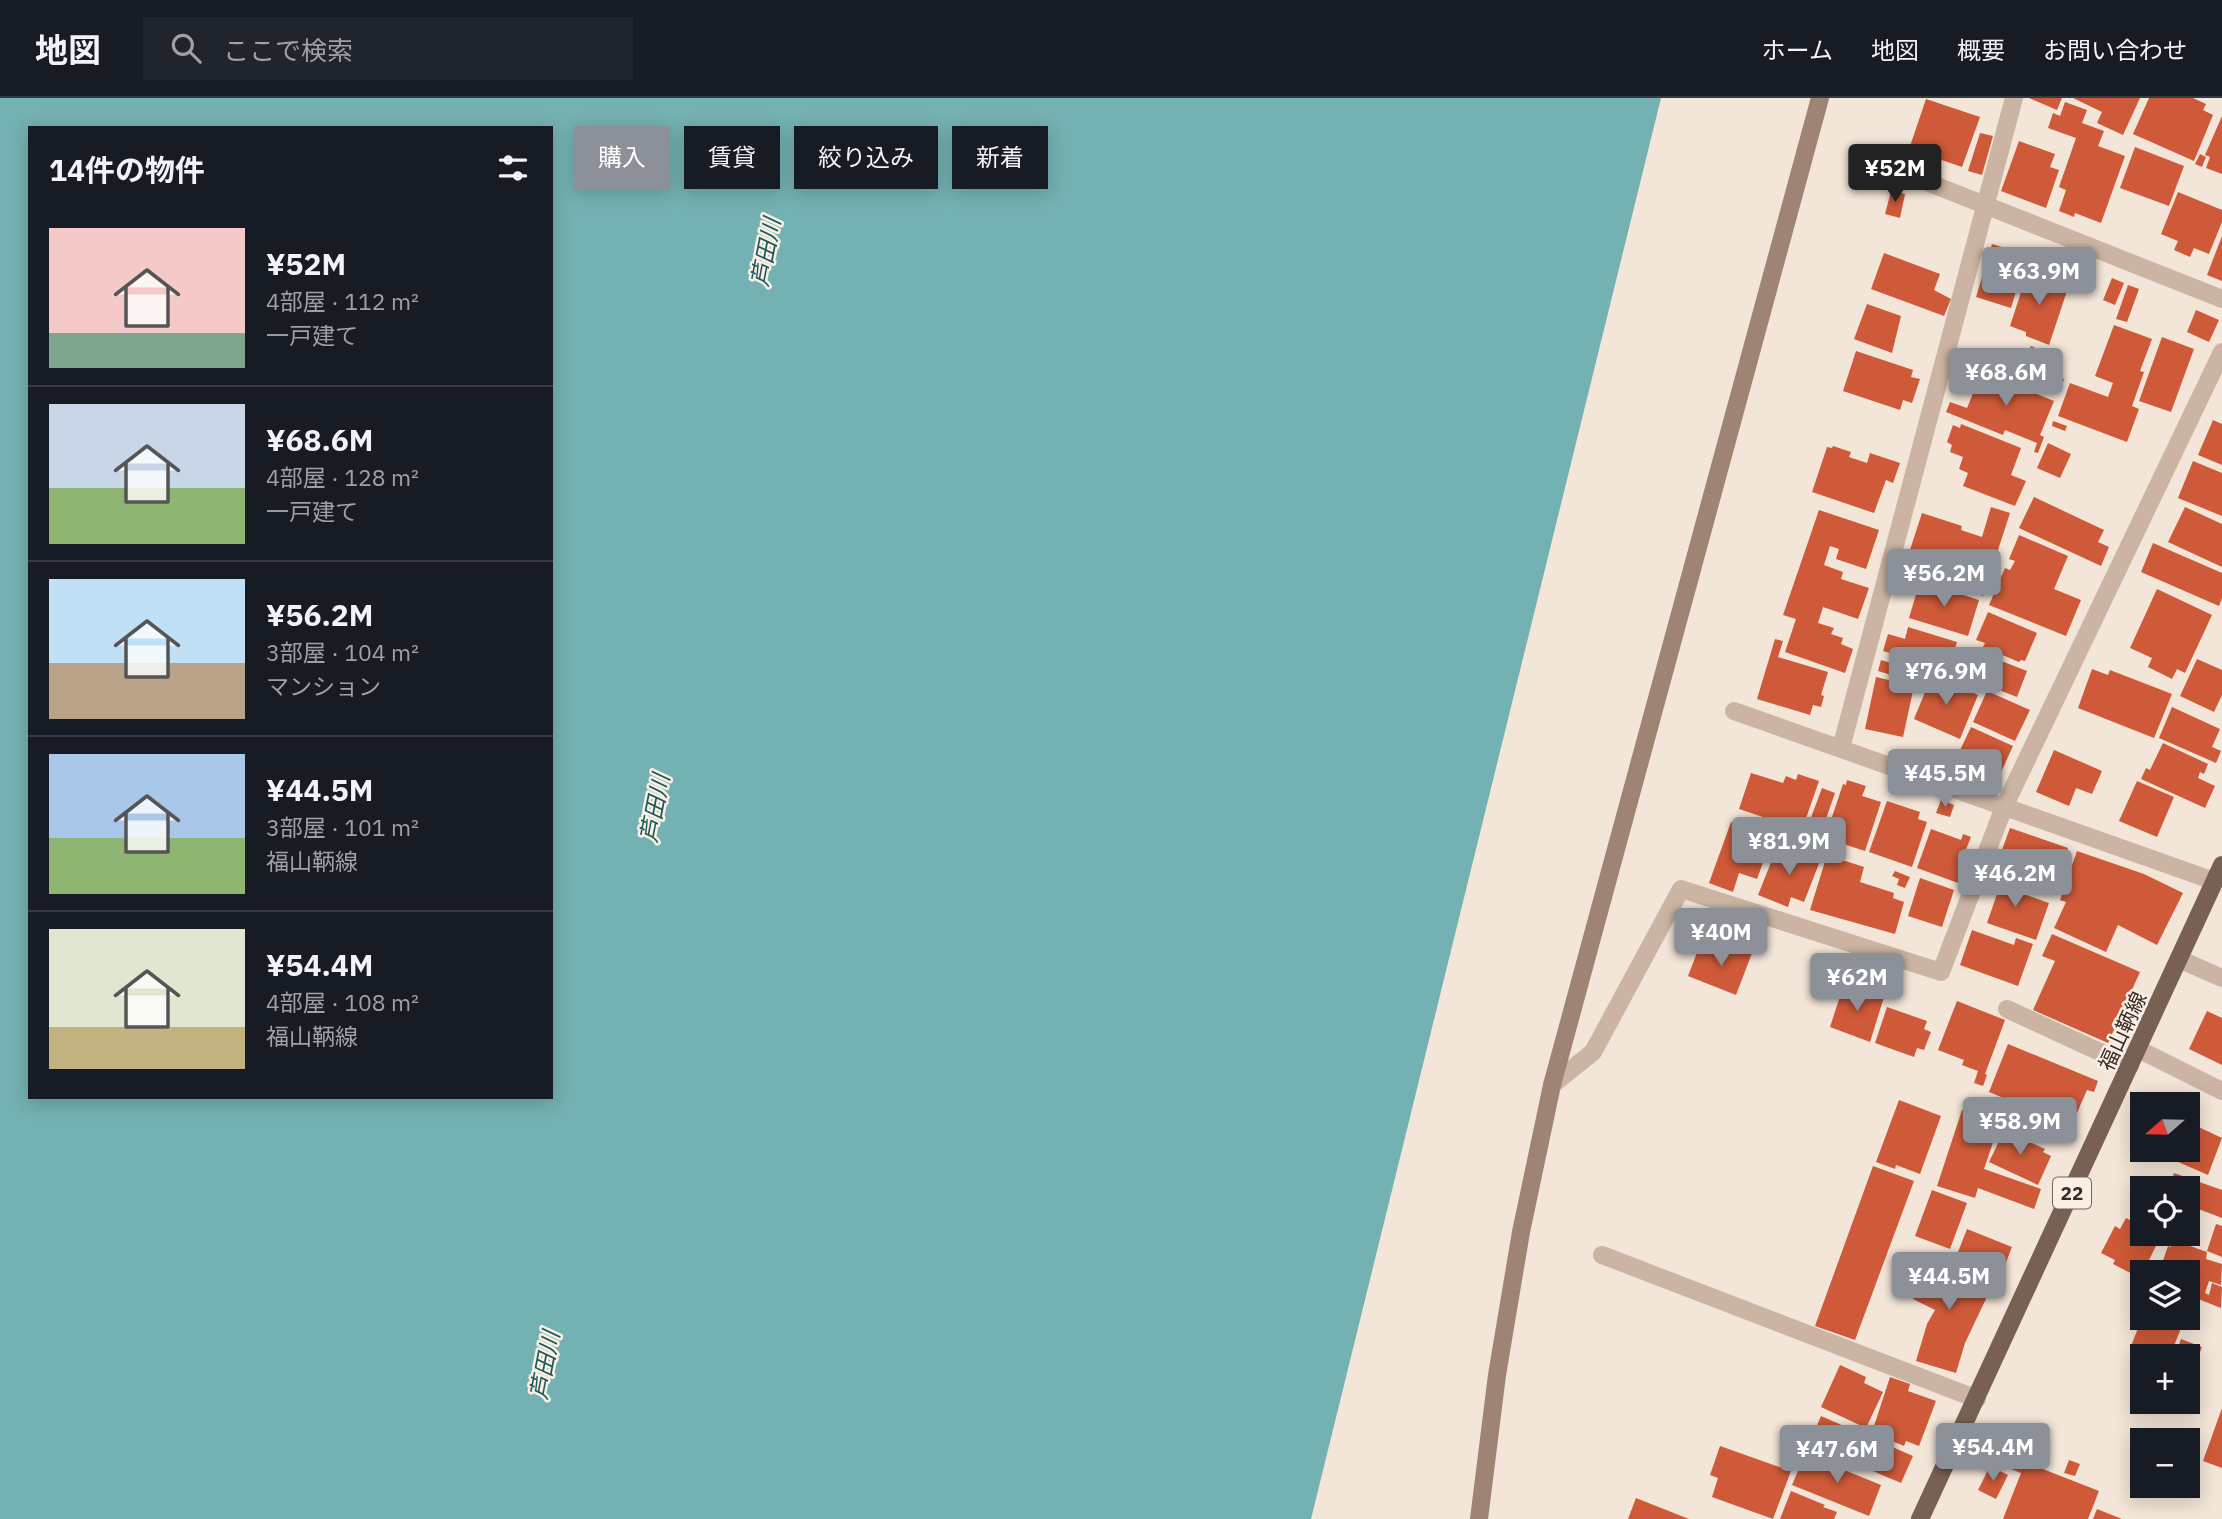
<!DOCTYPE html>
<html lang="ja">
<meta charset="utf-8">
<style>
body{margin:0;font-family:"IBM Plex Sans","Noto Sans JP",sans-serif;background:#20242c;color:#f1f3f6;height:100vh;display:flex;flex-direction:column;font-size:26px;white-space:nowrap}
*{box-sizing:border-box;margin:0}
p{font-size:23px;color:#9ea1a6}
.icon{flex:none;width:38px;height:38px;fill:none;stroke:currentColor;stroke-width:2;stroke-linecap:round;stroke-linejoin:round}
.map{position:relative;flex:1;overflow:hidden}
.side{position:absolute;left:28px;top:28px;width:525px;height:973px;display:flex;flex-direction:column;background:#171b24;border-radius:0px;box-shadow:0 4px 18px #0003}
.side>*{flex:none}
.banner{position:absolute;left:574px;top:28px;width:665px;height:63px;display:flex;gap:14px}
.needle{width:46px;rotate:250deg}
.buttons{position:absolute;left:2130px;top:994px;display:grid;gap:14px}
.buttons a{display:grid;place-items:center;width:70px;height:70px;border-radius:0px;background:#171b24;box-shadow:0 4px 18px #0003;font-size:35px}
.price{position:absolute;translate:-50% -60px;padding:0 16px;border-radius:7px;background:#8c9099;color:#fff;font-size:23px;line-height:46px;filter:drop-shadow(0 2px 4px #0008)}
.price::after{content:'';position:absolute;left:50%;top:42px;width:21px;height:16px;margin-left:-10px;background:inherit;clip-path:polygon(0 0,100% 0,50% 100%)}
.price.selected{background:#222;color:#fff}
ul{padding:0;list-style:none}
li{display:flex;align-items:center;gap:21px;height:175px;padding:0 21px}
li+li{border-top:2px solid #363941}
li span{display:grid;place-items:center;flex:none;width:196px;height:140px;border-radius:0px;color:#555}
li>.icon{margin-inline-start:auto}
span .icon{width:84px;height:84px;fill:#fffc;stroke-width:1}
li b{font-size:30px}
h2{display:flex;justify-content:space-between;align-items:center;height:84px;padding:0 21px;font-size:30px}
.pill{padding:0 24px;border-radius:0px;background:#171b24;box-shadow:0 4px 18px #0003;font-size:24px;line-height:63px}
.pill.selected{background:#8c9099;color:#fff}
header{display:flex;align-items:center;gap:42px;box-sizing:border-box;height:98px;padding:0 35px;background:#171b24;border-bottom:2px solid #363941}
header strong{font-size:33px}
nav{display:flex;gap:38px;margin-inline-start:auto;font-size:24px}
.search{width:490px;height:63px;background:#20242c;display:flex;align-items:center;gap:18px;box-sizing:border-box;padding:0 24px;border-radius:0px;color:#9ea1a6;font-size:26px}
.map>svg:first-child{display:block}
.water{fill:#74b1b2;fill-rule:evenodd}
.building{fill:#cf5a39}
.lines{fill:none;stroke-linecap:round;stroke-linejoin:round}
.street{stroke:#cbb4a3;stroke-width:18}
.secondary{stroke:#9f8374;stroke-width:18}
.primary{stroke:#796055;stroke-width:18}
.labels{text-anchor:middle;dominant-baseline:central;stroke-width:5;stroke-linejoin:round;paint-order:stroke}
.shield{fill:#faefe4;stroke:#71655e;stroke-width:2}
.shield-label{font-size:19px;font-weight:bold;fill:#362a25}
.street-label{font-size:21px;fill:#362a25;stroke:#faefe4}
.water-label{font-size:23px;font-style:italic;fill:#18575a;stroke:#faefe4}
</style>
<header>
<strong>地図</strong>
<div class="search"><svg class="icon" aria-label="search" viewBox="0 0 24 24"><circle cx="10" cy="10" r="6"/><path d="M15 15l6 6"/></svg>ここで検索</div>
<nav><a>ホーム</a><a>地図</a><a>概要</a><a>お問い合わせ</a></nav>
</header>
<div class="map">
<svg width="2222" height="1421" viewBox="0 0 2222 1421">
<rect width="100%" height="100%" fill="#f3e5d7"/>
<path class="water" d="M 0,0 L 1661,0 L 1311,1421 L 0,1421 ZM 30,30 L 551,30 L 551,999 L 30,999 Z"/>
<g class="building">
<path d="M 2029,0 L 2062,0 L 2057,12 Z"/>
<path d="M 2073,0 L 2140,0 L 2123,37 L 2097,25 L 2102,14 Z"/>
<path d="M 2149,0 L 2193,0 L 2206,6 L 2203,12 L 2213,17 L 2194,63 L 2133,36 Z"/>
<path d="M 1926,1 L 1980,19 L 1962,69 L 1933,59 L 1931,66 L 1907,57 Z"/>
<path d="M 2065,4 L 2087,12 L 2082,25 L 2104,33 L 2098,48 L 2125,58 L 2101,125 L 2075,115 L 2074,119 L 2059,113 L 2066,92 L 2059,89 L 2076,40 L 2048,30 L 2053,15 L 2060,18 Z"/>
<path d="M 2222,18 L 2222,76 L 2206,70 L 2210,59 L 2205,57 Z"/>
<path d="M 1980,35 L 1993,38 L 1982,77 L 1968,73 Z"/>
<path d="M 2019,43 L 2055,56 L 2050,69 L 2059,72 L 2046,110 L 2001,93 Z"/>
<path d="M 2135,49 L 2184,68 L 2169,108 L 2120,90 Z"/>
<path d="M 2200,56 L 2206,59 L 2202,69 L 2195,66 Z"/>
<path d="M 1891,93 L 1905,96 L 1900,120 L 1885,116 Z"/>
<path d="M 2178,94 L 2222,112 L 2222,124 L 2209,156 L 2194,150 L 2190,159 L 2174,152 L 2178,143 L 2161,136 Z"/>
<path d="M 2222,138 L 2222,183 L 2207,177 Z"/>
<path d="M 1992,146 L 2027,157 L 2011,210 L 1976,199 Z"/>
<path d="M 1884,155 L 1940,176 L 1934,192 L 1951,201 L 1944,218 L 1871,191 Z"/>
<path d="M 2028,173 L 2069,187 L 2049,247 L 2026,238 L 2026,234 L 2010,228 Z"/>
<path d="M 2112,180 L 2124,185 L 2115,207 L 2103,202 Z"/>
<path d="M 2128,187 L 2139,191 L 2127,224 L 2116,221 Z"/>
<path d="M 1867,206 L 1901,218 L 1892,255 L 1854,241 Z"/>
<path d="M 2196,212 L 2219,222 L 2209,244 L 2187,234 Z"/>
<path d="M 2114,227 L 2152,241 L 2140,273 L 2144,274 L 2132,308 L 2139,311 L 2127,344 L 2058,318 L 2070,285 L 2108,299 L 2113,285 L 2095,278 Z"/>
<path d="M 2162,239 L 2194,251 L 2171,314 L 2139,303 Z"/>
<path d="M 2031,248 L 2047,255 L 2042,266 L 2026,259 Z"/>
<path d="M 1856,253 L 1913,272 L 1911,279 L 1920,281 L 1912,305 L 1903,302 L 1900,312 L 1843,293 Z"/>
<path d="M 1982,273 L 2010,284 L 2012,278 L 2029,285 L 2027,292 L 2054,303 L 2040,337 L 2044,339 L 2038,355 L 2034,354 L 2037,345 L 2005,332 L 2003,337 L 1946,314 L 1950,304 L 1967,310 Z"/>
<path d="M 2053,277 L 2064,281 L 2060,293 L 2049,289 Z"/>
<path d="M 2213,322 L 2222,326 L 2222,367 L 2198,357 Z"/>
<path d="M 2053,323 L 2067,328 L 2065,333 L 2052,328 Z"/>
<path d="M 1961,326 L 2021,350 L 2011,377 L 2026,383 L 2015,408 L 1963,388 L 1968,375 L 1959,371 L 1963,359 L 1950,354 L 1952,347 L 1947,344 L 1953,327 L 1960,330 Z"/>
<path d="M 2048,345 L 2071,356 L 2060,380 L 2037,370 Z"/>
<path d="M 1833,348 L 1851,354 L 1849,359 L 1867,365 L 1870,355 L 1900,365 L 1893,385 L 1886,382 L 1874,415 L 1812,394 L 1827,349 L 1832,350 Z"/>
<path d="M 2193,363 L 2222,375 L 2222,418 L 2178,400 Z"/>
<path d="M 2034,399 L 2104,432 L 2098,444 L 2109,449 L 2101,468 L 2019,430 Z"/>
<path d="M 1991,409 L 2010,415 L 1983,498 L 1969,493 L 1971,488 L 1905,467 L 1922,415 L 1962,428 L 1961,432 L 1982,439 Z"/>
<path d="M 2185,409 L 2222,426 L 2222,469 L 2168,444 Z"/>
<path d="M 1819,412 L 1879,432 L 1866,471 L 1836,461 L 1839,451 L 1830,448 L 1824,467 L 1843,474 L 1841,481 L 1869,490 L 1858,521 L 1823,509 L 1818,525 L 1834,530 L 1831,536 L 1843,540 L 1841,546 L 1853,551 L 1845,575 L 1785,554 L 1796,521 L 1783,517 Z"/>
<path d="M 2019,437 L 2068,458 L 2054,491 L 2081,502 L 2066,538 L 1989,507 L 2005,470 L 2010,472 L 2015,463 L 2009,461 Z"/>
<path d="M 2153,445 L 2222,475 L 2222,500 L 2219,508 L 2141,474 Z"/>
<path d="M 1920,483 L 1979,502 L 1968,538 L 1909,520 Z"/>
<path d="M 2157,491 L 2212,517 L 2185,575 L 2177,571 L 2172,581 L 2148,569 L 2152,560 L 2130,550 Z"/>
<path d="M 1988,514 L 2037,535 L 2025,563 L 2021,562 L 2019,564 L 1983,549 L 1985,545 L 1976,542 Z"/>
<path d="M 1908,529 L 1957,544 L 1949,573 L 1883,553 L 1888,536 L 1905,541 Z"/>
<path d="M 1775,541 L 1783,543 L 1778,559 L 1828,574 L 1821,597 L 1824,598 L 1821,609 L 1813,607 L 1810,617 L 1757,601 Z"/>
<path d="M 1973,552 L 2027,573 L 2017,599 L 1963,578 Z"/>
<path d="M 2197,561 L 2222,572 L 2222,597 L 2214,614 L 2180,598 Z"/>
<path d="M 1881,562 L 1901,568 L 1898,579 L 1878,573 Z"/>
<path d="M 2092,571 L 2108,577 L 2110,572 L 2172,596 L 2154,640 L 2078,610 Z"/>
<path d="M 1932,577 L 1978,597 L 1960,641 L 1914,621 Z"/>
<path d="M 1876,579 L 1914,588 L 1903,639 L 1865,631 Z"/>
<path d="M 1987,593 L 2030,612 L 2015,643 L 1973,624 Z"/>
<path d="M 2172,609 L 2220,631 L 2212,649 L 2221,653 L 2216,665 L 2159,640 Z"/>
<path d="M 1971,629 L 2013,648 L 1998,681 L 1982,673 L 1980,677 L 1954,665 Z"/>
<path d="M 2163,645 L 2208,666 L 2204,676 L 2200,674 L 2198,680 L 2215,688 L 2205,710 L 2141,681 L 2146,670 L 2150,672 Z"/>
<path d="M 2054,652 L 2102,673 L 2092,696 L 2076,690 L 2069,708 L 2036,694 Z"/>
<path d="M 1751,675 L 1783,685 L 1786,678 L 1796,682 L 1798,676 L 1819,683 L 1802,732 L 1739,711 Z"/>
<path d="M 1847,682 L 1866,688 L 1862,698 L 1881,704 L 1865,753 L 1825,740 L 1843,686 L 1846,687 Z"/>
<path d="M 2137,683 L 2174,699 L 2157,739 L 2119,723 Z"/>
<path d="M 1822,690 L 1835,695 L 1820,738 L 1806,733 Z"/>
<path d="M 1941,702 L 1954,707 L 1950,719 L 1936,715 Z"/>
<path d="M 1887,703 L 1920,714 L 1918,721 L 1927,724 L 1912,769 L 1869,754 Z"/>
<path d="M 1731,724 L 1772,740 L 1757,781 L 1739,775 L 1733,794 L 1709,785 Z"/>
<path d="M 2010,730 L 2068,750 L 2053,791 L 1995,771 Z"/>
<path d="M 1931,731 L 1961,742 L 1963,736 L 1971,739 L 1963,759 L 1967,760 L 1958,785 L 1917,770 Z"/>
<path d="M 1781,732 L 1793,736 L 1791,745 L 1778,741 Z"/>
<path d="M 1796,737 L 1813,743 L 1811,749 L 1794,743 Z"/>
<path d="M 1778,747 L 1820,763 L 1804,804 L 1791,799 L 1788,809 L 1758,797 Z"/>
<path d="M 1827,747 L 1834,749 L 1832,756 L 1824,754 Z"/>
<path d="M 2077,753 L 2144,776 L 2183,795 L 2157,847 L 2118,827 L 2106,854 L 2054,830 L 2066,804 L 2060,802 Z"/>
<path d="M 1827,757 L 1864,769 L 1860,784 L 1894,795 L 1893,800 L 1904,804 L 1895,836 L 1810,812 Z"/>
<path d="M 1895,773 L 1910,779 L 1905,790 L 1897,787 L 1899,781 L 1892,778 Z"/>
<path d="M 1992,776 L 2018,784 L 2015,793 L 2049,805 L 2036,842 L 1987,825 L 1997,796 L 1986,792 Z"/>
<path d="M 1920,780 L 1954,792 L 1942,829 L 1908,818 Z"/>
<path d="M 1972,832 L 2014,847 L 2016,840 L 2033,846 L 2018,888 L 1960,867 Z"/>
<path d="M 2052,836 L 2140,874 L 2108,945 L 2033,912 L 2055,863 L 2042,858 Z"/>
<path d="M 1700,847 L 1720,855 L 1723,847 L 1752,855 L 1736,897 L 1688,878 Z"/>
<path d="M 1844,886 L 1884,899 L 1870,944 L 1830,929 Z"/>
<path d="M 1957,903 L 2005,922 L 1985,976 L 1987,977 L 1983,988 L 1974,985 L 1978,973 L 1962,967 L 1964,962 L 1938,952 Z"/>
<path d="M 1887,909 L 1927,923 L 1924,931 L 1931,934 L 1924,952 L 1917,950 L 1914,959 L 1875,945 Z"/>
<path d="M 2207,913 L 2222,920 L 2222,967 L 2189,951 Z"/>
<path d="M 2008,946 L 2098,983 L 2094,994 L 2087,992 L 2073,1024 L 2033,1008 L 2031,1011 L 1989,994 Z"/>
<path d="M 1899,1002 L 1941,1018 L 1920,1076 L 1896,1067 L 1895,1071 L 1876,1064 Z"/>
<path d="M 1970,1010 L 2001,1021 L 1984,1071 L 2041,1091 L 2034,1111 L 1978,1090 L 1975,1100 L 1937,1088 L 1962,1012 L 1968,1014 Z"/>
<path d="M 2188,1024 L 2222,1040 L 2208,1077 L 2151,1052 L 2188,1052 Z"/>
<path d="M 2006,1029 L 2025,1038 L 2023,1041 L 2045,1051 L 2043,1054 L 2051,1058 L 2038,1087 L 1989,1064 Z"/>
<path d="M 1873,1068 L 1914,1083 L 1855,1242 L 1815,1228 Z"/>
<path d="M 2174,1075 L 2222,1092 L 2222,1120 L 2188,1107 L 2188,1090 L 2168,1090 Z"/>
<path d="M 1932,1092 L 1967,1105 L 1950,1151 L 1915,1138 Z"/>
<path d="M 2126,1120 L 2142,1128 L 2142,1136 L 2156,1136 L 2154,1139 L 2159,1142 L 2140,1180 L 2113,1166 L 2115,1162 L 2101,1155 L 2115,1128 L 2120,1131 Z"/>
<path d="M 2216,1126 L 2222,1128 L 2222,1159 L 2207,1153 Z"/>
<path d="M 1967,1131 L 2012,1149 L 2003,1172 L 1958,1154 Z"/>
<path d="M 2173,1142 L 2207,1154 L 2206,1161 L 2222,1166 L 2221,1187 L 2209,1183 L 2205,1195 L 2209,1197 L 2212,1185 L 2222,1189 L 2221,1210 L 2188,1197 L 2188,1174 L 2159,1174 L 2168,1148 L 2171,1149 Z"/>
<path d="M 1931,1161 L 1944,1168 L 1946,1163 L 1993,1186 L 1965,1245 L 1956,1275 L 1916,1263 L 1927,1226 L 1935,1212 L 1913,1201 Z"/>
<path d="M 2142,1220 L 2185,1220 L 2170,1258 L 2159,1258 L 2131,1248 Z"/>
<path d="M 2181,1241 L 2202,1249 L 2193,1273 L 2188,1271 L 2188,1258 L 2175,1258 Z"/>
<path d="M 1840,1267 L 1866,1279 L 1864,1285 L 1883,1294 L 1866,1330 L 1821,1309 Z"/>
<path d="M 1890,1279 L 1910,1286 L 1908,1293 L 1936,1303 L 1919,1348 L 1906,1343 L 1904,1348 L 1892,1343 L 1894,1339 L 1873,1331 Z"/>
<path d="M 2222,1310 L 2222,1370 L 2203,1363 Z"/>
<path d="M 1821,1318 L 1913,1358 L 1901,1385 L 1809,1346 Z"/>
<path d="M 2002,1340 L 2017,1346 L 2012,1359 L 2099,1393 L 2088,1421 L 2003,1421 L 2021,1375 L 1993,1364 Z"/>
<path d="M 1720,1348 L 1791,1373 L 1773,1421 L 1712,1399 L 1718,1380 L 1710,1377 Z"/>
<path d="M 1805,1356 L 1881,1387 L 1869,1418 L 1792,1387 Z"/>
<path d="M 2069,1362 L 2080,1366 L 2075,1378 L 2064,1375 Z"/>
<path d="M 1990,1368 L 2008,1377 L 1996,1401 L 1978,1392 Z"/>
<path d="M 1791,1393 L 1825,1407 L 1823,1409 L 1837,1414 L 1834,1421 L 1780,1421 Z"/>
<path d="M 1636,1400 L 1689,1421 L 1628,1421 Z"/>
<path d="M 2097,1411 L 2122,1421 L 2093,1421 Z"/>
</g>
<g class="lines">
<g class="street">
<path d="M 1894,71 L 2222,201"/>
<path d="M 1734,613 L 2214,783"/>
<path d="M 1841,650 L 2014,0"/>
<path d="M 2179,861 L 2222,880"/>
<path d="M 2007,911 L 2130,968"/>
<path d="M 2138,951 L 2222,993"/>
<path d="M 1552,987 L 1593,954 L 1681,791 L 1941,874 L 2004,709 L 2222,254"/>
<path d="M 1602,1157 L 1977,1301"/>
</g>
<path class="secondary" d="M 1479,1421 L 1497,1277 L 1521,1134 L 1552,987 L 1820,0"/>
<path class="primary" d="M 1920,1421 L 2222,767"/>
</g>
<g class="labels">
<rect class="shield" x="2053" y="1079.5" width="38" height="31" rx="5"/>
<g class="shield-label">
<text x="2072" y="1095">22</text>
</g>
<g class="street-label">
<text transform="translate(2122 933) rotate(-65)">福山鞆線</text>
</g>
<g class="water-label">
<text transform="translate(765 154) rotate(-79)">芦田川</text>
<text transform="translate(654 710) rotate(-79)">芦田川</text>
<text transform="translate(544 1267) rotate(-79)">芦田川</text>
</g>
</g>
</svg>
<div class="buttons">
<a><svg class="needle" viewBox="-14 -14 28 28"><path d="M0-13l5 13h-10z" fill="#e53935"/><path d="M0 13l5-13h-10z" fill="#9ea1a6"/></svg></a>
<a><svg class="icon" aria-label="locate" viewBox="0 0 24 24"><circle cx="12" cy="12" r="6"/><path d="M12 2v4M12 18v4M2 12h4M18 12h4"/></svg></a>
<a><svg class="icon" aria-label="layers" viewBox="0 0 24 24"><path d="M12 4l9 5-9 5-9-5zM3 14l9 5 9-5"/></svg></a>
<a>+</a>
<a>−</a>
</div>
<b class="price selected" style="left:1895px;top:106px">¥52M</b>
<b class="price" style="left:2039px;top:209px">¥63.9M</b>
<b class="price" style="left:2006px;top:310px">¥68.6M</b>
<b class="price" style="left:1944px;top:511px">¥56.2M</b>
<b class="price" style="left:1946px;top:609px">¥76.9M</b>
<b class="price" style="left:1945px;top:711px">¥45.5M</b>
<b class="price" style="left:1789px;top:779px">¥81.9M</b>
<b class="price" style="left:2015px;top:811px">¥46.2M</b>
<b class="price" style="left:1721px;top:870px">¥40M</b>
<b class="price" style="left:1857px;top:915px">¥62M</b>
<b class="price" style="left:2020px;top:1059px">¥58.9M</b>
<b class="price" style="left:1949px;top:1214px">¥44.5M</b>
<b class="price" style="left:1993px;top:1385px">¥54.4M</b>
<b class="price" style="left:1837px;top:1387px">¥47.6M</b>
<div class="banner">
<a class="pill selected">購入</a>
<a class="pill">賃貸</a>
<a class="pill">絞り込み</a>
<a class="pill">新着</a>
</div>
<section class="side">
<h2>14件の物件<svg class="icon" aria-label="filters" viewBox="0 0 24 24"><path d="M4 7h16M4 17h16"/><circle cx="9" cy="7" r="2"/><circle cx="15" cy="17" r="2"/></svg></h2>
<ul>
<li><span style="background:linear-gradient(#f6c9c9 75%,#7fa58c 0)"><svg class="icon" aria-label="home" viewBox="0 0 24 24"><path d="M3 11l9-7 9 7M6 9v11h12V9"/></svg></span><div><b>¥52M</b><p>4部屋 · 112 m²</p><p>一戸建て</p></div></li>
<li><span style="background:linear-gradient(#c9d6e8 60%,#8fb573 0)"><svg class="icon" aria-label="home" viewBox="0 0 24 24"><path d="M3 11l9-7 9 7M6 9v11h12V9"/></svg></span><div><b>¥68.6M</b><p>4部屋 · 128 m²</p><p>一戸建て</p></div></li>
<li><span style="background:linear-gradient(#bfe0f5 60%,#b9a48a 0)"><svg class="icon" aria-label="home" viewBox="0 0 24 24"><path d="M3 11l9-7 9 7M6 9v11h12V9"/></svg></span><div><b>¥56.2M</b><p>3部屋 · 104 m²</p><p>マンション</p></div></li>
<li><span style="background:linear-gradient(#a9c7e8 60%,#8fb573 0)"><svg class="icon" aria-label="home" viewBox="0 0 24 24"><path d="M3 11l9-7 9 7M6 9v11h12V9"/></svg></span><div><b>¥44.5M</b><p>3部屋 · 101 m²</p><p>福山鞆線</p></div></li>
<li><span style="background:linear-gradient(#dfe7d0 70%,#c2b280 0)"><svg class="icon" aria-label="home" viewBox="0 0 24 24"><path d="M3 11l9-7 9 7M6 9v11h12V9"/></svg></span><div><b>¥54.4M</b><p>4部屋 · 108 m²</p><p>福山鞆線</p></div></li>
</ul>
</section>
</div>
